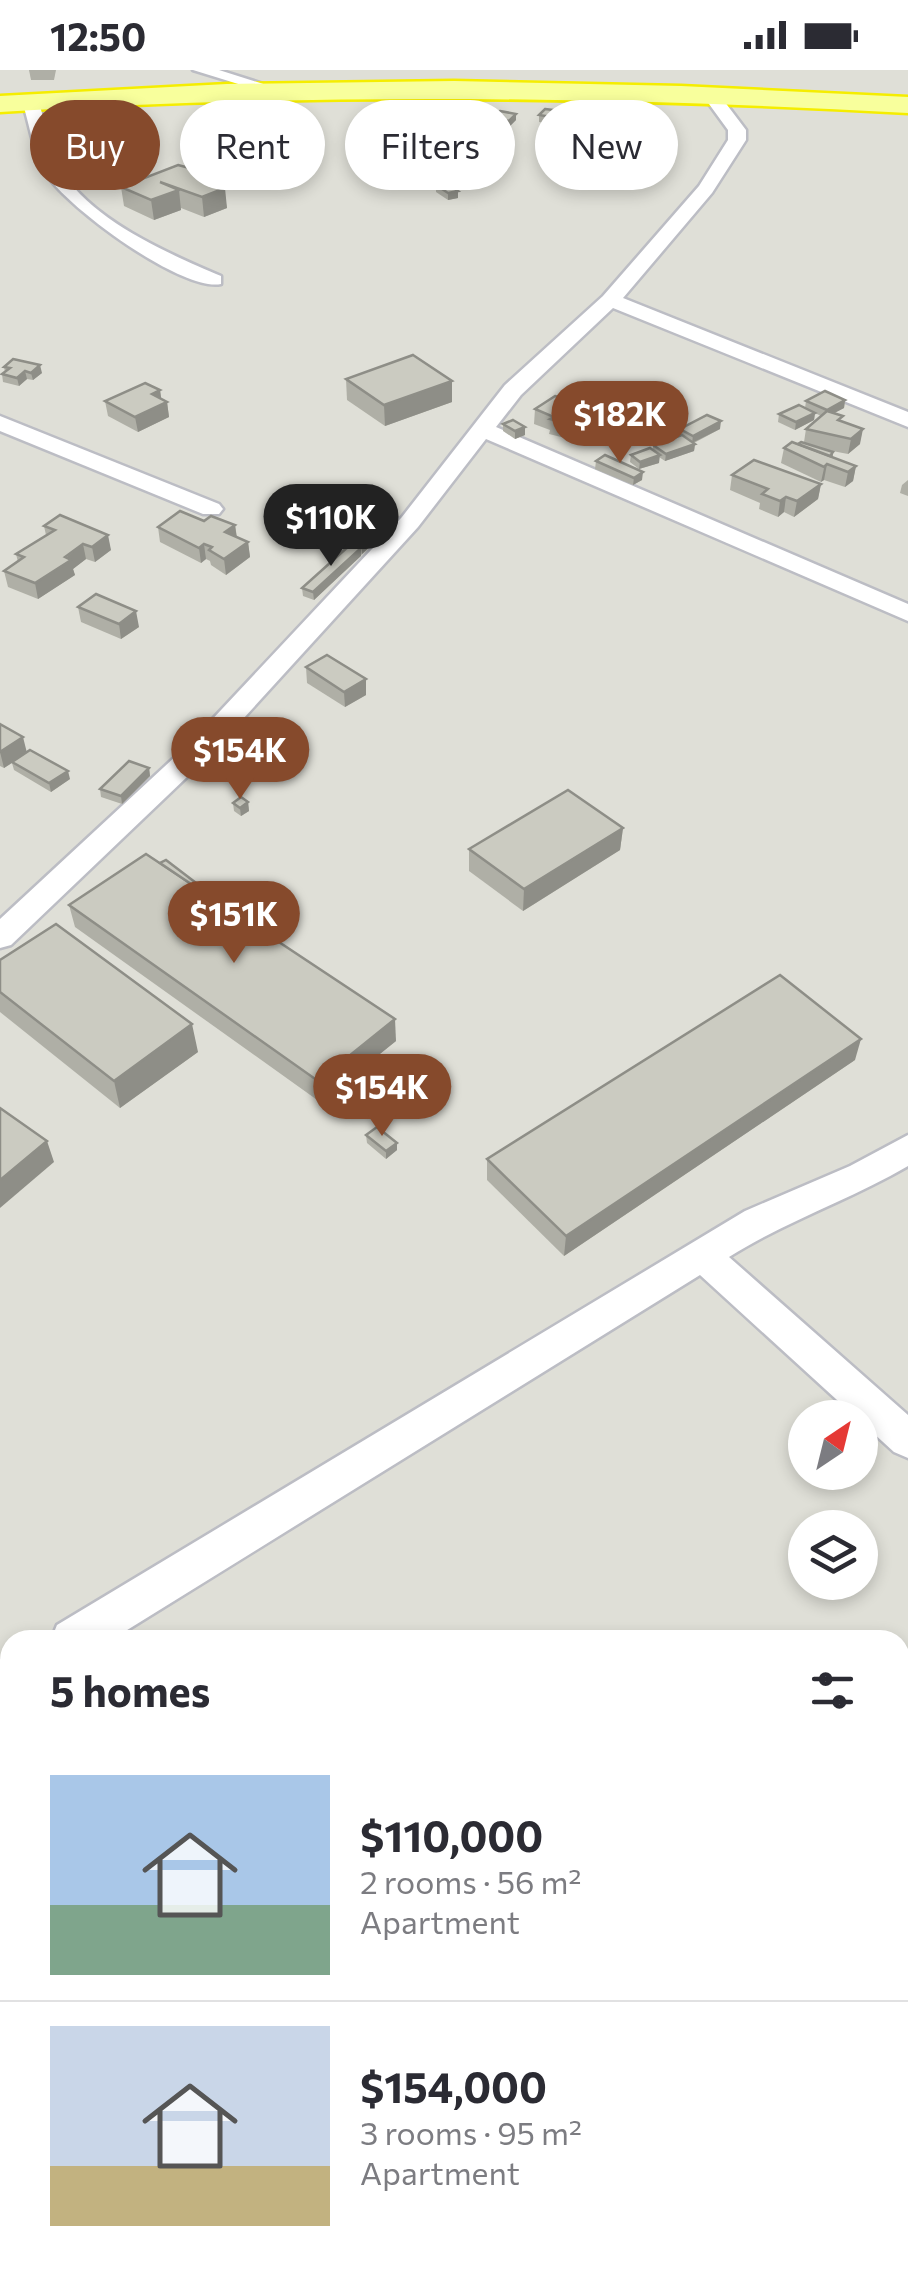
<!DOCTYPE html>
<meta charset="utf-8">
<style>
body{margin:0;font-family:Commissioner,sans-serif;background:#f7f7f7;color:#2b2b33;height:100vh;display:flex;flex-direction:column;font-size:38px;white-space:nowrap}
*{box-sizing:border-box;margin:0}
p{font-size:32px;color:#7c7c81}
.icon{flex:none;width:55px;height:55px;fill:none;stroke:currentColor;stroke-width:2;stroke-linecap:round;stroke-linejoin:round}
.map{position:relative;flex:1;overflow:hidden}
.details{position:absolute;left:0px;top:1560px;width:910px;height:640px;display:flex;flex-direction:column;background:#fff;border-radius:30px 30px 0 0;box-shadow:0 5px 15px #0003}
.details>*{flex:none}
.guide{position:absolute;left:30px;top:30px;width:850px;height:90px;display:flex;gap:20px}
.needle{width:65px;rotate:35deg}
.buttons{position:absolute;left:788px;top:1330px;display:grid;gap:20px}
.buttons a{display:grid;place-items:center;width:90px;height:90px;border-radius:50%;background:#fff;box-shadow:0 5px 15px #0003;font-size:50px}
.price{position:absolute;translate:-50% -85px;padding:0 22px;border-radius:35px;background:#864a2c;color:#fff;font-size:32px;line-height:65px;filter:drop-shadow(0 2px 5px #0008)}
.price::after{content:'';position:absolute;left:50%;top:60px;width:30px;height:22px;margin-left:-15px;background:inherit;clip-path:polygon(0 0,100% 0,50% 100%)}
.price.selected{background:#222;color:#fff}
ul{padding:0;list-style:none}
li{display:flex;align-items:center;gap:30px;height:250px;padding:0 50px}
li+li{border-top:2px solid #e1e1e2}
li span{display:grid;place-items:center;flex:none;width:280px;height:200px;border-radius:0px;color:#555}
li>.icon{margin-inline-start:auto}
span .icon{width:120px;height:120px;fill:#fffc;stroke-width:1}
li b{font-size:42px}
h2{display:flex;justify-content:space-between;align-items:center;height:120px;padding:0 50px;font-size:42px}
.chip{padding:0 35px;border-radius:45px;background:#fff;box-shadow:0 5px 15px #0003;font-size:35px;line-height:90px}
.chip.selected{background:#864a2c;color:#fff}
.status{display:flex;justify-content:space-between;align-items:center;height:70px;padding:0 50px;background:#fff;direction:ltr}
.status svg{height:28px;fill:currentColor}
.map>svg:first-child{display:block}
.industrial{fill:#dfdfd7;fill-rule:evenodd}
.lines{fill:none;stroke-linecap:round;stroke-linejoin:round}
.minor-casing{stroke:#bcbdc4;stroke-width:5}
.trunk-casing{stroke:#f5ed00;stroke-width:5}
.minor{fill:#fff;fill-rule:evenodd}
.trunk{fill:#f8ff9c;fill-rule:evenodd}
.wall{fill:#afafa6}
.shaded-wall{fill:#8e8e87}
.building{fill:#cbcbc1;stroke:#8e8e87;stroke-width:2.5}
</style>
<div class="status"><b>12:50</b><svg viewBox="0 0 49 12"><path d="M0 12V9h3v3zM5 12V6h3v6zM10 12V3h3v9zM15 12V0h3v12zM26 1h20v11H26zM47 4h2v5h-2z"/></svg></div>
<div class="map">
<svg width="908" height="2200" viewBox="0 0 908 2200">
<rect width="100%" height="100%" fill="#eff0e5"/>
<path class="industrial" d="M 0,0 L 908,0 L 908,2200 L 0,2200 ZM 805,1348 L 860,1348 L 860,1402 L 805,1402 ZM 805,1458 L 860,1458 L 860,1512 L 805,1512 ZM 10,1570 L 900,1570 L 900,2190 L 10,2190 Z"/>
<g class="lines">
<defs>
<g id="minor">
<path d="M 193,0 L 219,0 L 282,20 L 274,25 Z"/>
<path d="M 703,19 L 715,19 L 746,60 L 746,70 L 712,123 L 623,228 L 908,342 L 908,357 L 613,238 L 521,325 L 496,357 L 908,534 L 908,551 L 486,369 L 418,457 L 211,684 L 11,875 L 0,878 L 0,849 L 191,672 L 402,447 L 505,315 L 603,226 L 699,116 L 728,70 L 728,60 L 701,23 Z"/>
<path d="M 30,26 L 38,31 C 46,53 50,77 61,98 C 86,148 171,185 221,206 L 221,214 C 182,222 68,138 47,105 C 33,84 30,55 22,31 Z"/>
<path d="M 0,346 L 219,434 L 223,439 L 219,444 L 203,444 L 0,361 Z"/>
<path d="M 908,1065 L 908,1096 C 850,1130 786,1151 729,1187 L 908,1345 L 908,1388 L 894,1382 L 700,1205 L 111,1570 L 51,1570 L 57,1555 L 745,1141 L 850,1096 Z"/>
<path d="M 10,1587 L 10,1631 L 0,1636 L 0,1591 Z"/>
</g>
<path id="trunk" d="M 454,11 L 681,16 L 908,27 L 908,43 C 605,26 303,23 0,42 L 0,26 L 227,14 Z"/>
</defs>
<use href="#minor" class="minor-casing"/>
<use href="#trunk" class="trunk-casing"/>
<use href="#minor" class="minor"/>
<use href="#trunk" class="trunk"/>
</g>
<g class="wall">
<path d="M 29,0 L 56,0 L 54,10 L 31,10 Z"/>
<path d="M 539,45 L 570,49 L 563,56 L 539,52 Z"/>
<path d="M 495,47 L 516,50 L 509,57 L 505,57 L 505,61 L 499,67 L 472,62 L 472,55 Z"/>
<path d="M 98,49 L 152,74 L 107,80 L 102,73 L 65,84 L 56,69 L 53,56 Z"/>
<path d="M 264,57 L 302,59 L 285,68 L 264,64 Z"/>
<path d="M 220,106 L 227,138 L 204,147 L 181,138 L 181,140 L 154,150 L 124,136 L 121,117 Z"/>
<path d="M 436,115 L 458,128 L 448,130 L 436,122 Z"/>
<path d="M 4,297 L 42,303 L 33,310 L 27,309 L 19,316 L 3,312 L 2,304 L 5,302 Z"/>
<path d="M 346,309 L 452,332 L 385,356 L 347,330 Z"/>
<path d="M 160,320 L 161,329 L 167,332 L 169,347 L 138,362 L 108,346 L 105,331 Z"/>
<path d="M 845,330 L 844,338 L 834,343 L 860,374 L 848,384 L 822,379 L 833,382 L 833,387 L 856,396 L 853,411 L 845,417 L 824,410 L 821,412 L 781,393 L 784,378 L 804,372 L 806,359 L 821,346 L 815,343 L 814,350 L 795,360 L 778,352 L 779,344 L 805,338 L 806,331 Z"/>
<path d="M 535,339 L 605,356 L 581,372 L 549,364 L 550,360 L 534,354 Z"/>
<path d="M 503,354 L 525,357 L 525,365 L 515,369 L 503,361 Z"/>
<path d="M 680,359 L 720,359 L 694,373 L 695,374 L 694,381 L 665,391 L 659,387 L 659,393 L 639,399 L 630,392 L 631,385 L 653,380 L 653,375 L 679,366 Z"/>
<path d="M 596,391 L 642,410 L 633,415 L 595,399 Z"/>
<path d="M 732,405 L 821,414 L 818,429 L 794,447 L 784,442 L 778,447 L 759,439 L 760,433 L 730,420 Z"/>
<path d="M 908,410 L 908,426 L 900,423 L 902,415 Z"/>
<path d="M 204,451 L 235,455 L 237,467 L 248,472 L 250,487 L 226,505 L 211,495 L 210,491 L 206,489 L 201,493 L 160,472 L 158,457 Z"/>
<path d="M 44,456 L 111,480 L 95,492 L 86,489 L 73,499 L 75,505 L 38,529 L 8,517 L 4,501 L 18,492 L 16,484 L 46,465 Z"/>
<path d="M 377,470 L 314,530 L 303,526 L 302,518 L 353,476 L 353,473 Z"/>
<path d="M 78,537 L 139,557 L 121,569 L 81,552 Z"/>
<path d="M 306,597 L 366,625 L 345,637 L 307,613 Z"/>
<path d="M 0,654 L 27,682 L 70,709 L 51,722 L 14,700 L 12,693 L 4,698 L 0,696 Z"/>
<path d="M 149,698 L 150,706 L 122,734 L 101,727 L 100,719 Z"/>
<path d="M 248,732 L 249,741 L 241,746 L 234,741 L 233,733 Z"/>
<path d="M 623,758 L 620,780 L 523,841 L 469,801 L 469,779 Z"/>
<path d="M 200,816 L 201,821 L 396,971 L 320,1032 L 75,857 L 69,835 Z"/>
<path d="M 0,890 L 198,982 L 120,1038 L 0,942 Z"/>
<path d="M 855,990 L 564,1186 L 487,1110 L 487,1089 Z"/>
<path d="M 366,1065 L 397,1073 L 397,1080 L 386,1089 L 367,1073 Z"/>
</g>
<g class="shaded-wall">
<path d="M 570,42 L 570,49 L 563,56 L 564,49 Z"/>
<path d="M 516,44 L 516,50 L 509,57 L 509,51 Z"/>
<path d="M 301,52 L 302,59 L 285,68 L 285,61 Z"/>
<path d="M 100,60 L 102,73 L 65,84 L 63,70 Z"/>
<path d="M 150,60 L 152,74 L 107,80 L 105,67 Z"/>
<path d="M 220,106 L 222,119 L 225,118 L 227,138 L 204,147 L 202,127 L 208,111 Z"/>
<path d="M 179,120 L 181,140 L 154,150 L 151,130 Z"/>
<path d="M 458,121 L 458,128 L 448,130 L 448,123 Z"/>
<path d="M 40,295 L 42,303 L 33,310 L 31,303 Z"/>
<path d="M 25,301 L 27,309 L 19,316 L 17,308 Z"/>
<path d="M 452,311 L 452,332 L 385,356 L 384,335 Z"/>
<path d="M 160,320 L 162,334 L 167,332 L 169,347 L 138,362 L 135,347 L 152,324 Z"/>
<path d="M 845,330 L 844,338 L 825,348 L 827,340 Z"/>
<path d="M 606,341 L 605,356 L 581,372 L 582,357 Z"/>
<path d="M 815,343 L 814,350 L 795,360 L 796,352 Z"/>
<path d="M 721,351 L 720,359 L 692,373 L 693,366 Z"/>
<path d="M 525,357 L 525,365 L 515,369 L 515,361 Z"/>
<path d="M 863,359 L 860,374 L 848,384 L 851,369 Z"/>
<path d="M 695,374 L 694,381 L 665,391 L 666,384 Z"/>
<path d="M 833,382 L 832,390 L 827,394 L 824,410 L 821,412 L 826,389 Z"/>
<path d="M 660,385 L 659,393 L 639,399 L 640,392 Z"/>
<path d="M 856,396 L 853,411 L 845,417 L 848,402 Z"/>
<path d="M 643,402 L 642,410 L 633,415 L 634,408 Z"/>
<path d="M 821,414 L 818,429 L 794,447 L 797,431 Z"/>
<path d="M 786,427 L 784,442 L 778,447 L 780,431 Z"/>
<path d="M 235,455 L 237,470 L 225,462 Z"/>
<path d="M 376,462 L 377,470 L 362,484 L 362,476 Z"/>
<path d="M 108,465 L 111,480 L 95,492 L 92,477 Z"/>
<path d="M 248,472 L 250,487 L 226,505 L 224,489 Z"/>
<path d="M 83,474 L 86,489 L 73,499 L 75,505 L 38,529 L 35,513 Z"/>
<path d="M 204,474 L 206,489 L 201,493 L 199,478 Z"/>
<path d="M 361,478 L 361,486 L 314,530 L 313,522 Z"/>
<path d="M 136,541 L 139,557 L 121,569 L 119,554 Z"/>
<path d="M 366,609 L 366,625 L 345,637 L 344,622 Z"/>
<path d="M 23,667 L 27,683 L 4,698 L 0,682 Z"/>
<path d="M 149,698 L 150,706 L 122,734 L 121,726 Z"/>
<path d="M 68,701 L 70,709 L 51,722 L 49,713 Z"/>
<path d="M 248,732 L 249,741 L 241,746 L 240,738 Z"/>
<path d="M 623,758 L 620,780 L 523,841 L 524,819 Z"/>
<path d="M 395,949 L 396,971 L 320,1032 L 318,1011 Z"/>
<path d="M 192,954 L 198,982 L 120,1038 L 114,1011 Z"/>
<path d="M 861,969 L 855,990 L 564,1186 L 566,1166 Z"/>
<path d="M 47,1071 L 54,1092 L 0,1138 L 0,1110 Z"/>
<path d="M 397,1073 L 397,1080 L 386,1089 L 386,1081 Z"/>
</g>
<g class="building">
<path d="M 545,39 L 570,42 L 564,49 L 539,45 Z"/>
<path d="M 500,41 L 516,44 L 509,51 L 493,48 Z"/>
<path d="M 483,45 L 495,46 L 490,52 L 505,54 L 500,60 L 472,55 Z"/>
<path d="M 140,47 L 150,60 L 105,67 L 100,60 L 63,70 L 53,56 L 98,49 L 104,53 Z"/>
<path d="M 279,48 L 301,52 L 285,61 L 264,57 Z"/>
<path d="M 178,95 L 220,106 L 208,111 L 225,118 L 202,127 L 160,112 L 179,120 L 151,130 L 121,117 Z"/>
<path d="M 446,113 L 458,121 L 448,123 L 436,115 Z"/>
<path d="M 413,285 L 452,311 L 384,335 L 346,309 Z"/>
<path d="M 13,289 L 40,295 L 31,303 L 25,301 L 17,308 L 2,304 L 10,298 L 4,297 Z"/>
<path d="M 145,313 L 160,320 L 152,324 L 167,332 L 135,347 L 105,331 Z"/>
<path d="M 825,321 L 845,330 L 827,340 L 806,331 Z"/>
<path d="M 555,326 L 606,341 L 582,357 L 550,349 L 554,347 L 535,339 Z"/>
<path d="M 799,335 L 815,343 L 796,352 L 779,344 Z"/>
<path d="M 827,341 L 843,346 L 838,350 L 863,359 L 851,369 L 806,359 Z"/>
<path d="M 707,345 L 721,351 L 693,366 L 680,359 Z"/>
<path d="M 513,350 L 525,357 L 515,361 L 503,354 Z"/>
<path d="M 682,365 L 695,374 L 666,384 L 653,375 Z"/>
<path d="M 792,372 L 856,396 L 848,402 L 827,394 L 824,397 L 784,378 Z"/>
<path d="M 801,372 L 833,382 L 830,386 L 798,374 Z"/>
<path d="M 650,378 L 660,385 L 640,392 L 631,385 Z"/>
<path d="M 605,385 L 643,402 L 634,408 L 596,391 Z"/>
<path d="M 754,390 L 821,414 L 797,431 L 786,427 L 780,431 L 762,424 L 768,419 L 732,405 Z"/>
<path d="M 180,441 L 204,451 L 211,446 L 235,455 L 225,462 L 248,472 L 224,489 L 209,480 L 212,477 L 204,474 L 199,478 L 158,457 Z"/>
<path d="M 60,445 L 108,465 L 92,477 L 83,474 L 65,487 L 71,490 L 35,513 L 4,501 L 24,487 L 16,484 L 55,460 L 44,456 Z"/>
<path d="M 367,460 L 376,462 L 362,476 L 353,473 Z"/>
<path d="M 350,475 L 361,478 L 313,522 L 302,518 Z"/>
<path d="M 96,524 L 136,541 L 119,554 L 78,537 Z"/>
<path d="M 327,585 L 366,609 L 344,622 L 306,597 Z"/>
<path d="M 0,654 L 23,667 L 0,682 Z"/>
<path d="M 30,680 L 68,701 L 49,713 L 12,692 Z"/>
<path d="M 129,691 L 149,698 L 121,726 L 100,719 Z"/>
<path d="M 568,720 L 623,758 L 524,819 L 469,779 Z"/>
<path d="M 241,727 L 248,732 L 240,738 L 233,733 Z"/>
<path d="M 146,784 L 395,949 L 318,1011 L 69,835 Z"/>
<path d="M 166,790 L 200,816 L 197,818 L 160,793 Z"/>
<path d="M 56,854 L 192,954 L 114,1011 L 0,922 L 0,890 Z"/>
<path d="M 780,905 L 861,969 L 566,1166 L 487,1089 Z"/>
<path d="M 0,1038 L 47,1071 L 0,1110 Z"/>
<path d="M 377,1057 L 397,1073 L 386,1081 L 366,1065 Z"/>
</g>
</svg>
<div class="buttons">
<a><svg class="needle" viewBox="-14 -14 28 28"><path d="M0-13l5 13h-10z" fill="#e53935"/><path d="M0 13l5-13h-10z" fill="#7c7c81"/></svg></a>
<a><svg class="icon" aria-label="layers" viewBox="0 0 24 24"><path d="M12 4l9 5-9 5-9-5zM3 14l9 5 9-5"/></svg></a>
</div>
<b class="price" style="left:620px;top:396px">$182K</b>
<b class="price selected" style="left:331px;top:499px">$110K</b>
<b class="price" style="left:240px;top:732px">$154K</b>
<b class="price" style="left:234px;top:896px">$151K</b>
<b class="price" style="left:382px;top:1069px">$154K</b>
<div class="guide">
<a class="chip selected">Buy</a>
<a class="chip">Rent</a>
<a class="chip">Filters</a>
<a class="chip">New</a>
</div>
<section class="details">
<h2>5 homes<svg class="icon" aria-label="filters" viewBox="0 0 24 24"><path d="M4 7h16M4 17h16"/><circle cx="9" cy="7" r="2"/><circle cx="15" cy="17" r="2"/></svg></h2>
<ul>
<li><span style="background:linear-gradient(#a9c7e8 65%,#7fa58c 0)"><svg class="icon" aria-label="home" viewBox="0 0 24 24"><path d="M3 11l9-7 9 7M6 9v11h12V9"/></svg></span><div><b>$110,000</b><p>2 rooms · 56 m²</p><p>Apartment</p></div></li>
<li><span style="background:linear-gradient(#c9d6e8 70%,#c2b280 0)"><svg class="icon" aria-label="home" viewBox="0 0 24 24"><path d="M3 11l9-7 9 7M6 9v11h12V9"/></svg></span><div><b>$154,000</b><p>3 rooms · 95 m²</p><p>Apartment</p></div></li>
</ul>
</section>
</div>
